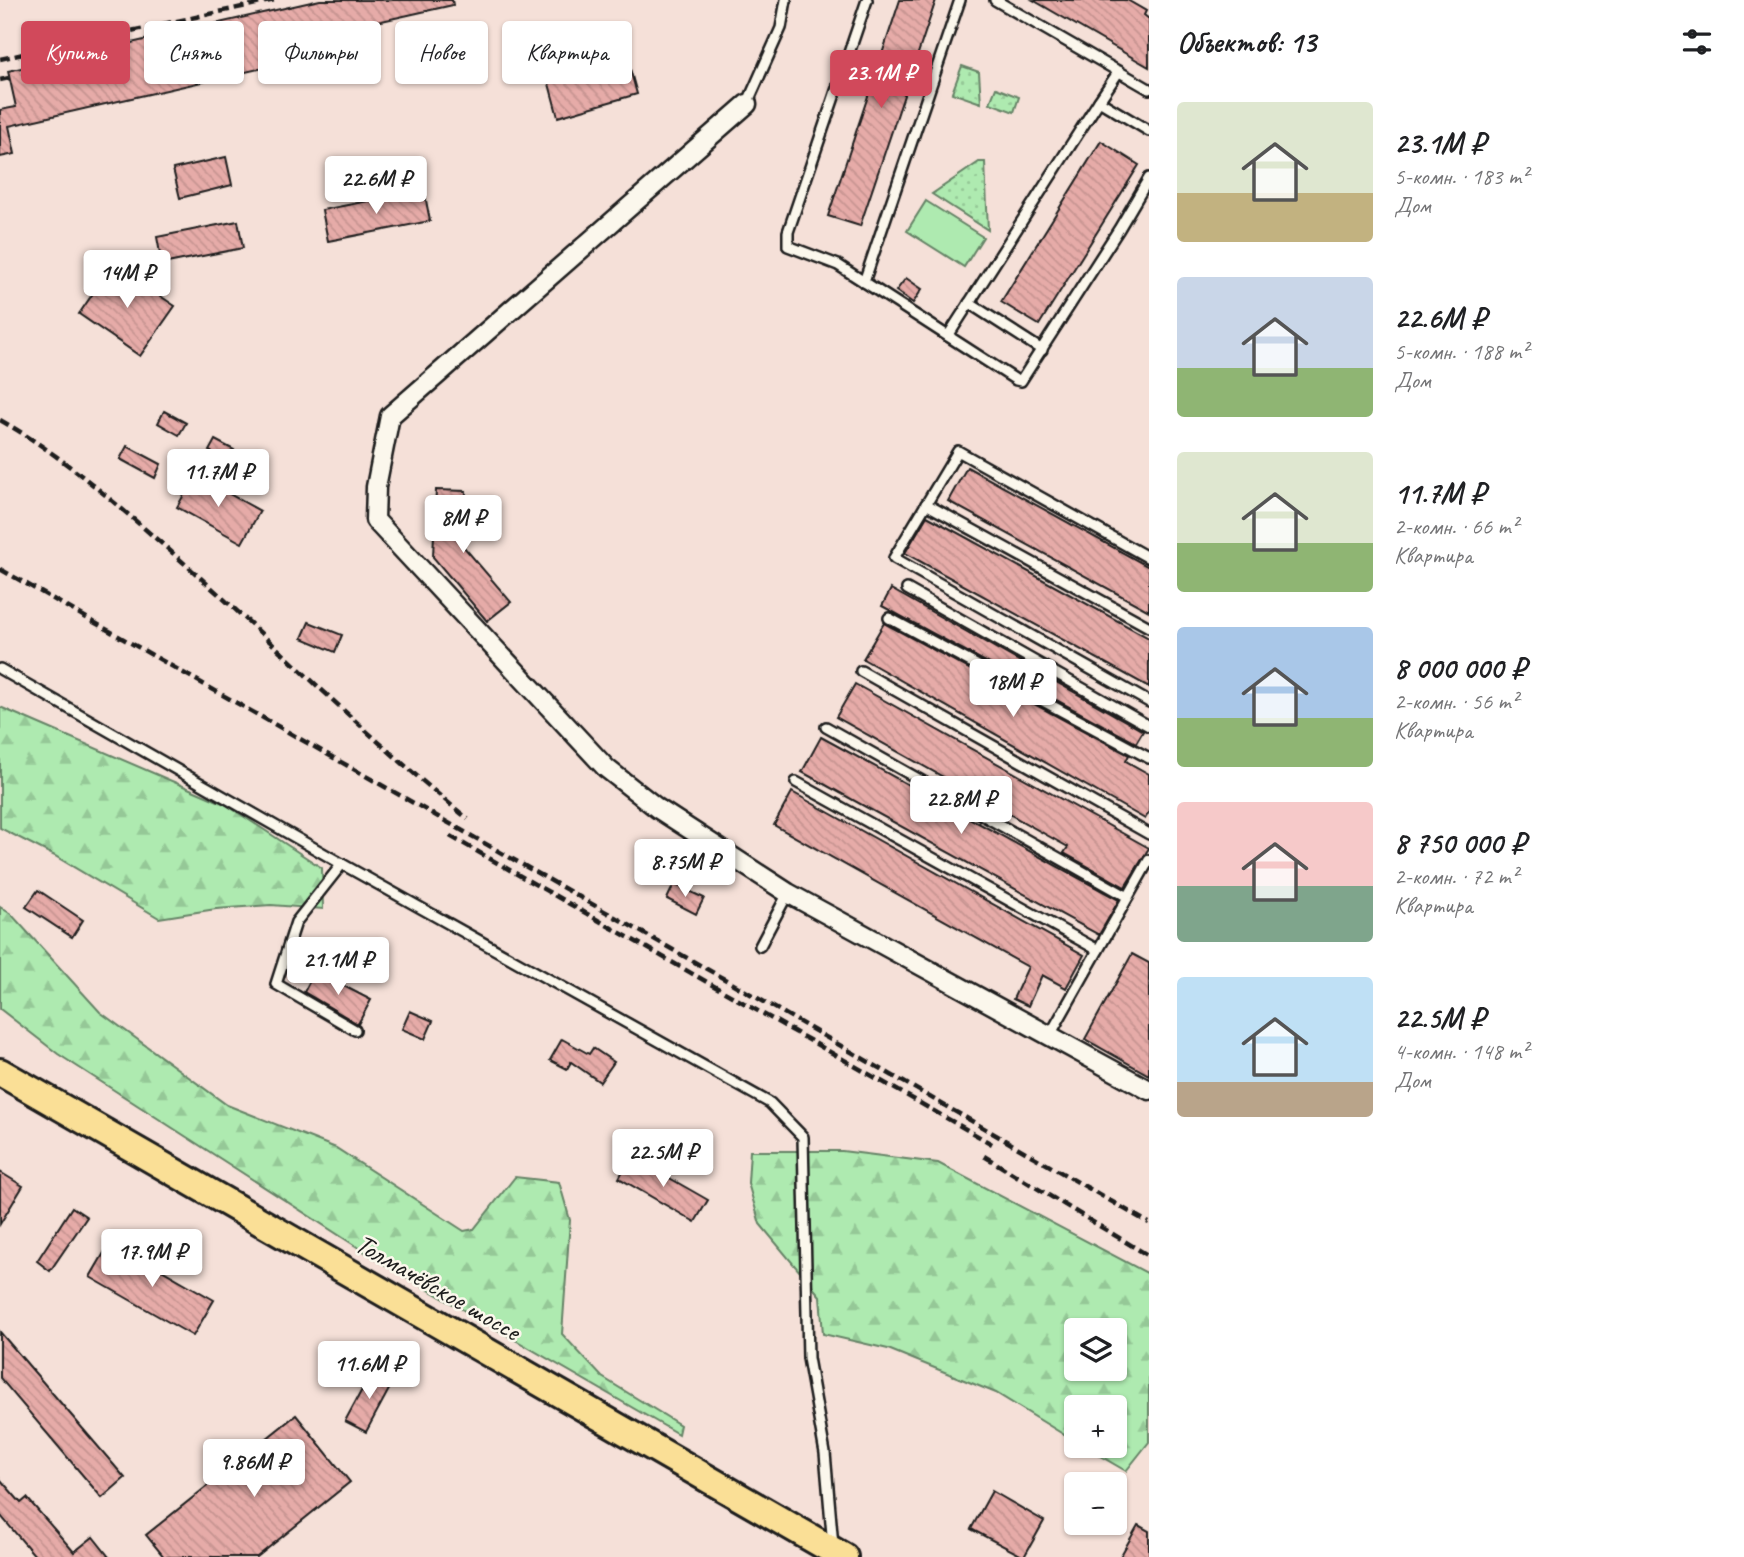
<!DOCTYPE html>
<html lang="ru">
<meta charset="utf-8">
<style>
body{margin:0;font-family:Caveat,sans-serif;background:#f6f6f6;color:#202124;height:100vh;display:flex;flex-direction:column;font-size:26px;white-space:nowrap}
*{box-sizing:border-box;margin:0}
p{font-size:23px;color:#757577}
.icon{flex:none;width:38px;height:38px;fill:none;stroke:currentColor;stroke-width:2;stroke-linecap:round;stroke-linejoin:round}
.map{position:relative;flex:1;overflow:hidden}
.details{display:flex;flex-direction:column;background:#fff;width:595px}
.details>*{flex:none}
.hud{position:absolute;left:21px;top:21px;width:665px;height:63px;display:flex;gap:14px}
.tools{position:absolute;left:1064px;top:1318px;display:grid;gap:14px}
.tools a{display:grid;place-items:center;width:63px;height:63px;border-radius:7px;background:#fff;box-shadow:0 2px 5px #0004;font-size:35px}
.price{position:absolute;translate:-50% -60px;padding:0 16px;border-radius:7px;background:#fff;color:#222;font-size:23px;line-height:46px;filter:drop-shadow(0 2px 4px #0008)}
.price::after{content:'';position:absolute;left:50%;top:42px;width:21px;height:16px;margin-left:-10px;background:inherit;clip-path:polygon(0 0,100% 0,50% 100%)}
.price.active{background:#d1495b;color:#fff}
ul{padding:0;list-style:none}
li{display:flex;align-items:center;gap:21px;height:175px;padding:0 28px}
li span{display:grid;place-items:center;flex:none;width:196px;height:140px;border-radius:7px;color:#555}
li>.icon{margin-inline-start:auto}
span .icon{width:84px;height:84px;fill:#fffc;stroke-width:1}
li b{font-size:30px}
h2{display:flex;justify-content:space-between;align-items:center;height:84px;padding:0 28px;font-size:30px}
.tag{padding:0 24px;border-radius:7px;background:#fff;box-shadow:0 2px 5px #0004;font-size:24px;line-height:63px}
.tag.active{background:#d1495b;color:#fff}
main{display:flex;flex:1;min-height:0}
.map>svg:first-child{display:block}
.forest{fill:url(#forest-firs);stroke:#658366;stroke-width:2;fill-rule:evenodd}
.park{fill:url(#park-dots);stroke:#658366;stroke-width:2}
.pitch{fill:#aeeab0;stroke:#658366;stroke-width:2}
.building{fill:url(#building-back-hatch);stroke:#1c1c1c;stroke-width:2}
.lines{fill:none;stroke-linecap:round;stroke-linejoin:round}
.lane-casing{stroke:#1c1c1c;stroke-width:14}
.street-casing{stroke:#1c1c1c;stroke-width:23}
.primary-casing{stroke:#1c1c1c;stroke-width:32}
.lane{stroke:#fbf7ec;stroke-width:9}
.street{stroke:#fbf7ec;stroke-width:18}
.primary{stroke:#fadf96;stroke-width:26}
.rail{stroke:#1c1c1c;stroke-width:4.5;stroke-dasharray:10 5;stroke-linecap:butt}
.labels{text-anchor:middle;dominant-baseline:central;stroke-width:5;stroke-linejoin:round;paint-order:stroke}
.street-label{font-size:28px;fill:#1c1c1c;stroke:#fbf7ec}
</style>
<main>
<div class="map">
<svg width="1149" height="1557" viewBox="0 0 1149 1557">
<defs>
<pattern id="forest-firs" width="22" height="20" patternUnits="userSpaceOnUse" patternTransform="scale(1.75)"><rect width="22" height="20" fill="#aeeab0"/><path d="M5 1l3.5 6h-7zM16 11l3.5 6h-7z" fill="#95c897"/></pattern>
<pattern id="park-dots" width="8" height="8" patternUnits="userSpaceOnUse" patternTransform="scale(1.75)"><rect width="8" height="8" fill="#aeeab0"/><path d="M2 2h.1M6 6h.1" fill="none" stroke="#95c897" stroke-width="1.8" stroke-linecap="round"/></pattern>
<pattern id="building-back-hatch" width="6" height="6" patternUnits="userSpaceOnUse" patternTransform="scale(1.75)"><rect width="6" height="6" fill="#e6aba8"/><path d="M-1 5l2 2M0 0l6 6M5-1l2 2" fill="none" stroke="#c59390"/></pattern>
</defs>
<rect width="100%" height="100%" fill="#f5e0d8"/>
<filter id="ink" filterUnits="userSpaceOnUse"><feTurbulence type="fractalNoise" baseFrequency=".0143" numOctaves="2"/><feDisplacementMap in="SourceGraphic" scale="14" xChannelSelector="R" yChannelSelector="G"/><feConvolveMatrix kernelMatrix="1 2 1 2 8 2 1 2 1" color-interpolation-filters="sRGB"/></filter>
<g filter="url(#ink)">
<g class="forest">
<path d="M 0,707 L 225,804 L 322,868 L 323,909 L 271,905 L 216,909 L 159,918 L 55,856 L 0,828 Z"/>
<path d="M 0,907 L 11,914 L 100,1012 L 227,1105 L 336,1148 L 464,1231 L 474,1229 L 515,1177 L 559,1182 L 570,1220 L 562,1334 L 602,1377 L 680,1425 L 678,1434 L 382,1263 L 58,1054 L 0,1009 Z"/>
<path d="M 750,1151 L 842,1151 L 938,1163 L 1149,1274 L 1149,1442 L 1126,1471 L 1083,1446 L 1115,1446 L 1115,1407 L 1076,1407 L 1076,1442 L 996,1393 L 888,1349 L 823,1334 L 820,1296 L 760,1224 L 748,1183 ZM 1076,1330 L 1115,1330 L 1115,1368 L 1076,1368 Z"/>
</g>
<g class="park">
<path d="M 962,66 L 979,72 L 981,103 L 952,93 Z"/>
<path d="M 996,88 L 1019,97 L 1014,112 L 990,103 Z"/>
<path d="M 979,162 L 985,162 L 988,230 L 932,194 Z"/>
</g>
<path class="pitch" d="M 926,201 L 983,237 L 964,267 L 907,231 Z"/>
<g class="building">
<path d="M 320,0 L 452,0 L 453,5 L 337,31 L 342,50 L 9,126 L 15,154 L 0,157 L 0,110 L 16,107 L 8,71 Z"/>
<path d="M 900,0 L 936,0 L 860,226 L 828,216 Z"/>
<path d="M 1033,0 L 1127,0 L 1146,11 L 1144,15 L 1149,19 L 1149,67 Z"/>
<path d="M 627,58 L 637,94 L 558,117 L 548,80 Z"/>
<path d="M 1101,141 L 1139,165 L 1039,325 L 1001,302 Z"/>
<path d="M 226,157 L 232,185 L 180,198 L 173,169 Z"/>
<path d="M 424,190 L 430,221 L 328,241 L 322,210 Z"/>
<path d="M 238,221 L 243,248 L 162,264 L 157,237 Z"/>
<path d="M 113,264 L 175,306 L 140,356 L 79,314 Z"/>
<path d="M 906,278 L 922,289 L 913,303 L 896,291 Z"/>
<path d="M 164,411 L 186,423 L 179,435 L 158,423 Z"/>
<path d="M 215,440 L 234,450 L 229,461 L 209,451 Z"/>
<path d="M 127,446 L 161,464 L 155,478 L 120,459 Z"/>
<path d="M 967,467 L 1149,567 L 1149,611 L 948,501 Z"/>
<path d="M 195,475 L 260,511 L 242,543 L 177,507 Z"/>
<path d="M 436,490 L 466,491 L 463,546 L 511,602 L 487,621 L 433,557 Z"/>
<path d="M 927,516 L 1149,638 L 1149,687 L 905,553 Z"/>
<path d="M 891,589 L 1143,731 L 1136,743 L 882,606 Z"/>
<path d="M 309,622 L 342,635 L 335,652 L 302,638 Z"/>
<path d="M 884,623 L 1129,755 L 1126,761 L 1149,774 L 1149,812 L 1145,819 L 863,659 Z"/>
<path d="M 855,684 L 1149,848 L 1125,887 L 1064,853 L 1068,847 L 836,717 Z"/>
<path d="M 821,737 L 1119,900 L 1099,935 L 802,772 Z"/>
<path d="M 792,792 L 1084,955 L 1066,988 L 1042,975 L 1028,1006 L 1013,999 L 1028,967 L 774,825 Z"/>
<path d="M 674,884 L 704,898 L 696,914 L 667,899 Z"/>
<path d="M 38,890 L 83,920 L 72,937 L 26,907 Z"/>
<path d="M 1132,954 L 1149,963 L 1149,1075 L 1085,1039 Z"/>
<path d="M 315,971 L 371,1000 L 358,1024 L 304,992 Z"/>
<path d="M 410,1011 L 433,1021 L 425,1039 L 402,1029 Z"/>
<path d="M 562,1039 L 589,1054 L 593,1048 L 614,1062 L 600,1082 L 571,1062 L 567,1069 L 550,1060 Z"/>
<path d="M 631,1156 L 708,1200 L 695,1222 L 619,1178 Z"/>
<path d="M 0,1172 L 23,1186 L 0,1224 Z"/>
<path d="M 72,1207 L 87,1217 L 50,1271 L 37,1261 Z"/>
<path d="M 111,1241 L 214,1300 L 193,1336 L 90,1277 Z"/>
<path d="M 0,1332 L 125,1478 L 102,1498 L 0,1378 Z"/>
<path d="M 372,1371 L 393,1382 L 366,1432 L 345,1421 Z"/>
<path d="M 296,1415 L 350,1482 L 257,1557 L 164,1557 L 146,1535 Z"/>
<path d="M 0,1479 L 21,1503 L 27,1498 L 74,1552 L 93,1537 L 109,1557 L 36,1557 L 0,1515 Z"/>
<path d="M 992,1491 L 1044,1521 L 1024,1557 L 971,1529 Z"/>
<path d="M 1138,1525 L 1149,1531 L 1149,1557 L 1120,1557 Z"/>
</g>
<g class="lines">
<defs>
<g id="lane">
<path d="M 867,0 L 788,232 L 788,246 L 838,265 L 1016,380 L 1021,381 L 1119,229 L 1149,178"/>
<path d="M 995,0 L 1149,89"/>
<path d="M 1099,101 L 1119,71"/>
<path d="M 747,104 L 781,28 L 786,0"/>
<path d="M 864,282 L 960,0"/>
<path d="M 969,303 L 1042,350"/>
<path d="M 948,336 L 1099,101 L 1149,131"/>
<path d="M 926,504 L 1149,627"/>
<path d="M 1149,558 L 958,451 L 894,558 L 1149,702"/>
<path d="M 907,589 L 1149,726"/>
<path d="M 889,618 L 1149,758"/>
<path d="M 0,669 L 342,864 L 770,1103 L 803,1137 L 808,1358 L 825,1453 L 833,1546"/>
<path d="M 861,671 L 1149,834"/>
<path d="M 826,727 L 1128,897"/>
<path d="M 796,782 L 1098,950"/>
<path d="M 342,864 L 296,922 L 276,984 L 355,1030"/>
<path d="M 760,946 L 788,893"/>
<path d="M 1050,1035 L 1149,860"/>
</g>
<path id="street" d="M 747,104 L 390,416 L 376,487 L 375,520 L 606,768 L 657,808 L 788,893 L 1149,1090"/>
<path id="primary" d="M 0,1072 L 844,1557"/>
</defs>
<use href="#lane" class="lane-casing"/>
<use href="#street" class="street-casing"/>
<use href="#primary" class="primary-casing"/>
<use href="#lane" class="lane"/>
<use href="#street" class="street"/>
<use href="#primary" class="primary"/>
<g class="rail">
<path d="M 0,59 L 275,0"/>
<path d="M 0,80 L 9,78"/>
<path d="M 0,420 C 59,453 109,498 160,542 C 265,633 361,732 468,819"/>
<path d="M 0,569 L 728,981 L 1149,1223"/>
<path d="M 450,836 L 992,1144"/>
<path d="M 984,1156 L 1149,1256"/>
</g>
</g>
</g>
<g class="labels">
<g class="street-label">
<text transform="translate(438 1287) rotate(30)">Толмачёвское шоссе</text>
</g>
</g>
</svg>
<div class="tools">
<a><svg class="icon" aria-label="layers" viewBox="0 0 24 24"><path d="M12 4l9 5-9 5-9-5zM3 14l9 5 9-5"/></svg></a>
<a>+</a>
<a>−</a>
</div>
<b class="price active" style="left:881px;top:110px">23.1M ₽</b>
<b class="price" style="left:376px;top:216px">22.6M ₽</b>
<b class="price" style="left:127px;top:310px">14M ₽</b>
<b class="price" style="left:218px;top:509px">11.7M ₽</b>
<b class="price" style="left:463px;top:555px">8M ₽</b>
<b class="price" style="left:1013px;top:719px">18M ₽</b>
<b class="price" style="left:961px;top:836px">22.8M ₽</b>
<b class="price" style="left:685px;top:899px">8.75M ₽</b>
<b class="price" style="left:338px;top:997px">21.1M ₽</b>
<b class="price" style="left:663px;top:1189px">22.5M ₽</b>
<b class="price" style="left:152px;top:1289px">17.9M ₽</b>
<b class="price" style="left:369px;top:1401px">11.6M ₽</b>
<b class="price" style="left:254px;top:1499px">9.86M ₽</b>
<div class="hud">
<a class="tag active">Купить</a>
<a class="tag">Снять</a>
<a class="tag">Фильтры</a>
<a class="tag">Новое</a>
<a class="tag">Квартира</a>
</div>
</div>
<section class="details">
<h2>Объектов: 13<svg class="icon" aria-label="filters" viewBox="0 0 24 24"><path d="M4 7h16M4 17h16"/><circle cx="9" cy="7" r="2"/><circle cx="15" cy="17" r="2"/></svg></h2>
<ul>
<li><span style="background:linear-gradient(#dfe7d0 65%,#c2b280 0)"><svg class="icon" aria-label="home" viewBox="0 0 24 24"><path d="M3 11l9-7 9 7M6 9v11h12V9"/></svg></span><div><b>23.1M ₽</b><p>5-комн. · 183 m²</p><p>Дом</p></div></li>
<li><span style="background:linear-gradient(#c9d6e8 65%,#8fb573 0)"><svg class="icon" aria-label="home" viewBox="0 0 24 24"><path d="M3 11l9-7 9 7M6 9v11h12V9"/></svg></span><div><b>22.6M ₽</b><p>5-комн. · 188 m²</p><p>Дом</p></div></li>
<li><span style="background:linear-gradient(#dfe7d0 65%,#8fb573 0)"><svg class="icon" aria-label="home" viewBox="0 0 24 24"><path d="M3 11l9-7 9 7M6 9v11h12V9"/></svg></span><div><b>11.7M ₽</b><p>2-комн. · 66 m²</p><p>Квартира</p></div></li>
<li><span style="background:linear-gradient(#a9c7e8 65%,#8fb573 0)"><svg class="icon" aria-label="home" viewBox="0 0 24 24"><path d="M3 11l9-7 9 7M6 9v11h12V9"/></svg></span><div><b>8 000 000 ₽</b><p>2-комн. · 56 m²</p><p>Квартира</p></div></li>
<li><span style="background:linear-gradient(#f6c9c9 60%,#7fa58c 0)"><svg class="icon" aria-label="home" viewBox="0 0 24 24"><path d="M3 11l9-7 9 7M6 9v11h12V9"/></svg></span><div><b>8 750 000 ₽</b><p>2-комн. · 72 m²</p><p>Квартира</p></div></li>
<li><span style="background:linear-gradient(#bfe0f5 75%,#b9a48a 0)"><svg class="icon" aria-label="home" viewBox="0 0 24 24"><path d="M3 11l9-7 9 7M6 9v11h12V9"/></svg></span><div><b>22.5M ₽</b><p>4-комн. · 148 m²</p><p>Дом</p></div></li>
</ul>
</section>
</main>
